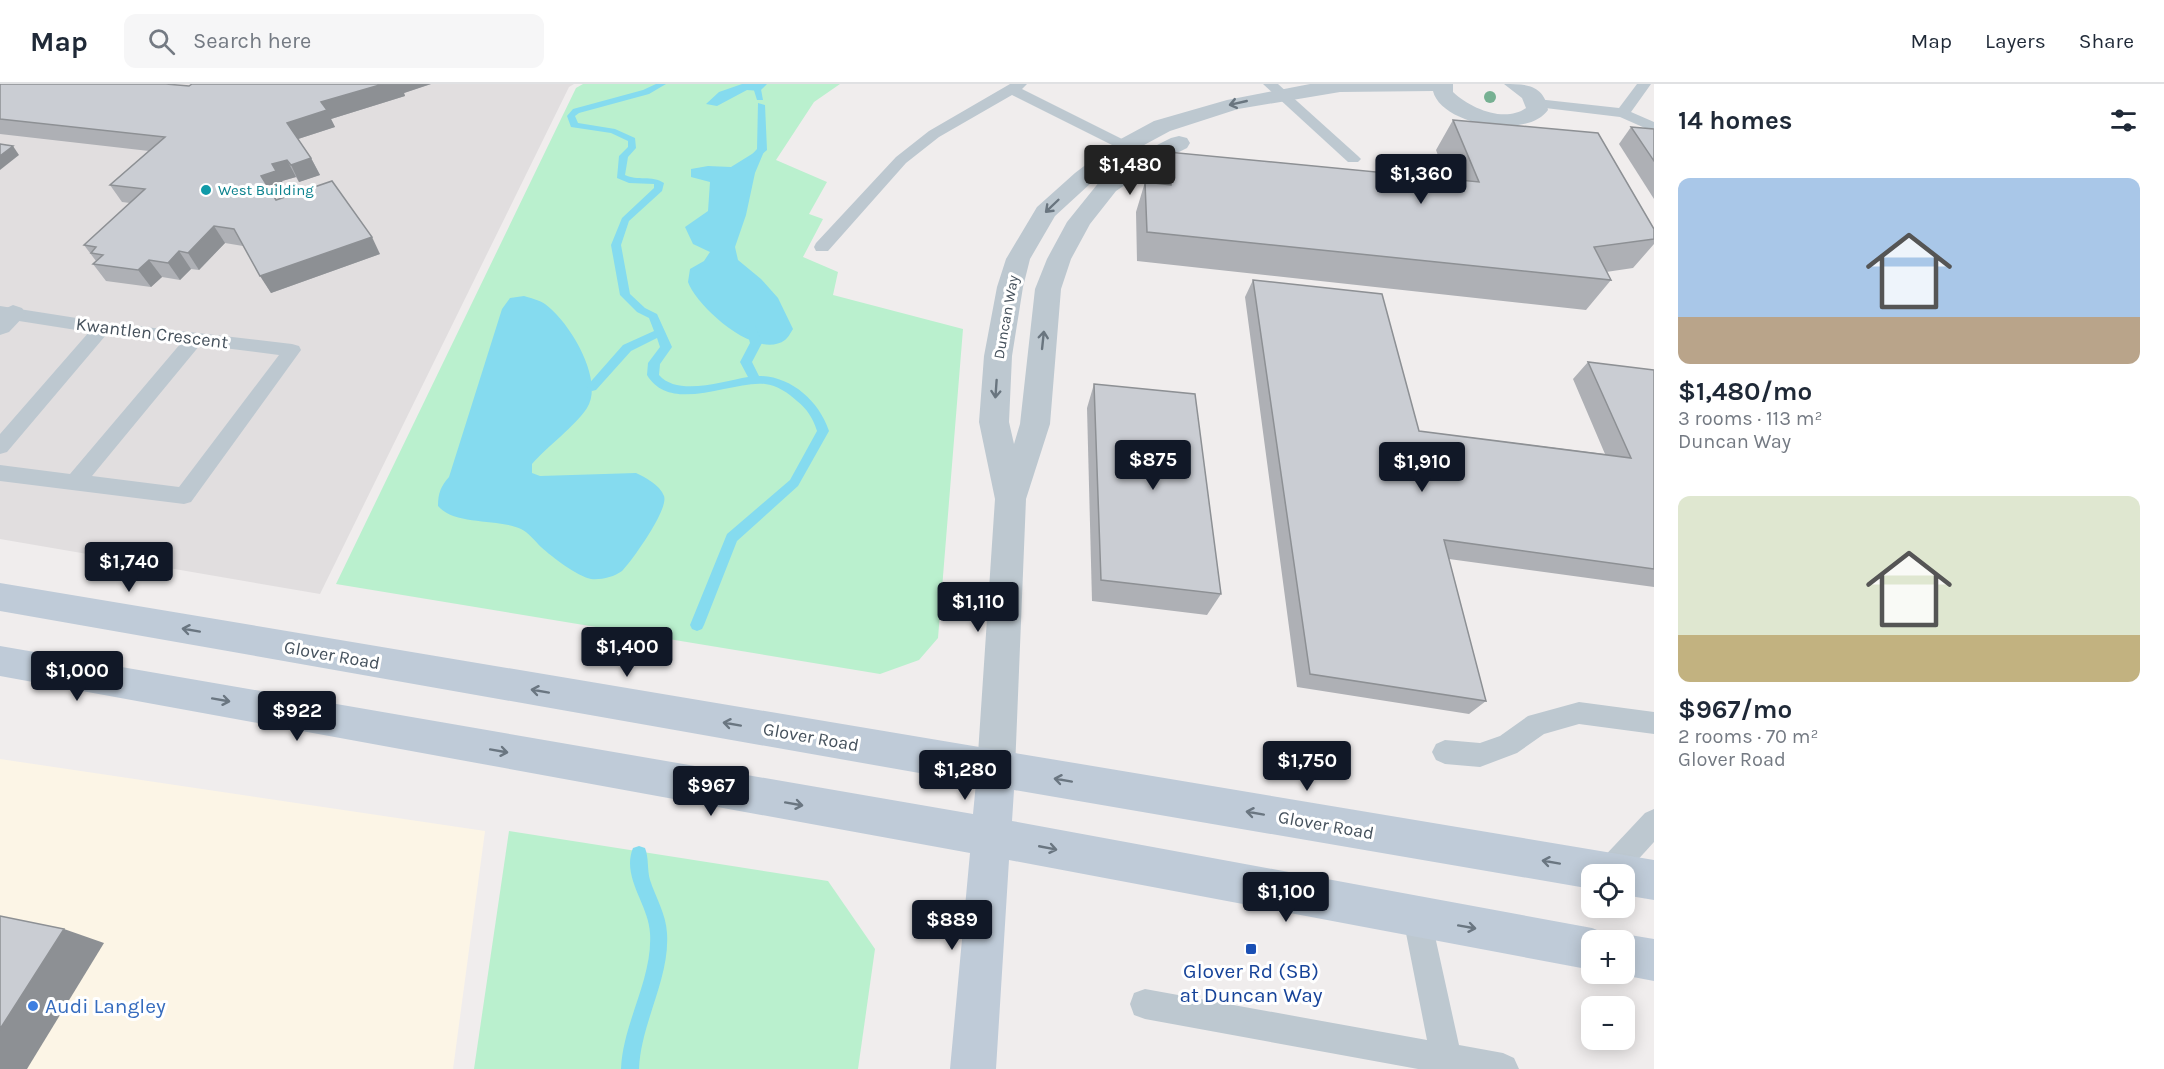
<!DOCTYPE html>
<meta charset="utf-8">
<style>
body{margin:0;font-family:Karla,sans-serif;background:#f6f6f7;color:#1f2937;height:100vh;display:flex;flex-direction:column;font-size:22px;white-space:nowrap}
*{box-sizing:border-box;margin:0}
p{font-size:20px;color:#747a83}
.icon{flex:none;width:33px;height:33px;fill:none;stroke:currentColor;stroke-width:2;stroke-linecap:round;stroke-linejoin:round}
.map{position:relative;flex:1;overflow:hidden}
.drawer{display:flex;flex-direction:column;background:#fff;width:510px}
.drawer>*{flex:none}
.controls{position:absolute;left:1581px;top:780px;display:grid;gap:12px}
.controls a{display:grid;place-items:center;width:54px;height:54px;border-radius:12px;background:#fff;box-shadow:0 3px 15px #0003;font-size:30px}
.price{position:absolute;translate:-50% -51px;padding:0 14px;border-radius:6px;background:#111827;color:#fff;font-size:20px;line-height:39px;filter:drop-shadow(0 2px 3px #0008)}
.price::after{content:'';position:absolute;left:50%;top:36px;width:18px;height:14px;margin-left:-9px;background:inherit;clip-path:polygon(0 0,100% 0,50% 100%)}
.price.current{background:#222;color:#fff}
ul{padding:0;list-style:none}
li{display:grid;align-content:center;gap:12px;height:318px;padding:0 24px}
li span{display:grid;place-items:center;height:186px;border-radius:12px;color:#555}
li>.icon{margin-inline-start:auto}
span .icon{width:108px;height:108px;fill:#fffc;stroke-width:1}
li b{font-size:26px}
h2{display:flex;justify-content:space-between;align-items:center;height:72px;padding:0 24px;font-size:26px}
header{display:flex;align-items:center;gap:36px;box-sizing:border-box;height:84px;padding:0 30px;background:#fff;border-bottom:2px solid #e0e1e3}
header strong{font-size:28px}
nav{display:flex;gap:33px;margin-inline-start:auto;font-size:21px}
.search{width:420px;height:54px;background:#f6f6f7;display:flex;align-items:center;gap:15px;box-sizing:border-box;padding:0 21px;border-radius:12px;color:#747a83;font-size:22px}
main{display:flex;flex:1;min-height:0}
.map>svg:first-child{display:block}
.commercial{fill:#fcf5e6}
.education{fill:#e1dedf}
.green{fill:#baf0ce}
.water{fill:#85dbef}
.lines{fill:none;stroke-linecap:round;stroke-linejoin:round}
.stream{fill:#85dbef;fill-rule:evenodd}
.lane{fill:#bdc8d0;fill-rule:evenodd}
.street{fill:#bdc8d0;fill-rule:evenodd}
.secondary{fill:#bfcbd8;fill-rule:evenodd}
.tree{fill:#76b092}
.wall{fill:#aeb0b5}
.shaded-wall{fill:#8d9094}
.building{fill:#cacdd3;stroke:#8d9094;stroke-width:1.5}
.oneway{stroke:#69757f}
.oneway2{stroke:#6a7681}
.culture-dot{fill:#0f9aa8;stroke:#fff;stroke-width:2}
.transit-dot{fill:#1a4fb4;stroke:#fff;stroke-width:2}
.shop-dot{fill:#3f7fe0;stroke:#fff;stroke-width:2}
.labels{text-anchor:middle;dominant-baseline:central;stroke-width:6;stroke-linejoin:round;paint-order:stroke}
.far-culture-label{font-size:15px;fill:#0d838f;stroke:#fff;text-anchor:start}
.far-street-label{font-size:15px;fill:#45515c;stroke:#fff}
.street-label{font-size:18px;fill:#45515c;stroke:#fff}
.near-transit-label{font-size:21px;fill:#164399;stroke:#fff}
.near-shop-label{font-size:21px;fill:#366cbe;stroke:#fff;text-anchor:start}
</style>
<header>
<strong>Map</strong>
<div class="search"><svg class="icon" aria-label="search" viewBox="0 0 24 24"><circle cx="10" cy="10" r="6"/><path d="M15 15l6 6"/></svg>Search here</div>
<nav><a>Map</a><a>Layers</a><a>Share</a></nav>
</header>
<main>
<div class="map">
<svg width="1654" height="985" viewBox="0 0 1654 985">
<rect width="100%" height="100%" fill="#f0eded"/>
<path class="commercial" d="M 0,675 L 485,747 L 453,985 L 0,985 Z"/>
<path class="education" d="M 0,0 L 574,0 L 569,3 L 320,510 L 0,455 Z"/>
<g class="green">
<path d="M 583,0 L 840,0 L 814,18 L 776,76 L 827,98 L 809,130 L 823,135 L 803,173 L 838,188 L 833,211 L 963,245 L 938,554 L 919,576 L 880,590 L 336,500 L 576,4 Z"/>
<path d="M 509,747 L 828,797 L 875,865 L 858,985 L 474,985 Z"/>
</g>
<g class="water">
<path d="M 742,0 L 767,0 L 760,7 L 747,6 L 717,22 L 706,20 L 719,8 Z"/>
<path d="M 760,65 L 765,65 L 755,89 L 746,131 L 735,163 L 738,176 L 761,195 L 778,214 L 793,245 C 791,248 788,254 785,256 C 757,277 697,223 688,198 L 690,185 L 704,177 L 710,168 L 693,160 L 685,143 L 708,127 L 710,98 L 691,93 L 691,85 L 708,82 L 731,83 Z"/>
<path d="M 524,212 C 530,214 539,216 545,220 C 569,237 605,296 587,324 C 575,342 547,363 532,380 L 532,389 L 540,392 L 636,389 C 645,393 660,401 664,412 C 669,425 632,477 622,487 C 614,493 601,496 591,495 C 577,492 552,473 541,463 C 535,457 528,448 521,445 C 497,434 455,442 438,422 C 438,409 441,402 449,393 L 502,225 L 510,214 Z"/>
</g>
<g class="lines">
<g class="stream">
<path d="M 656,0 L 666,0 L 649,10 L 579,29 L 575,32 L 578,39 L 615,45 L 635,54 L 636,64 L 628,73 L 625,91 C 637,97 652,91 664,99 L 662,107 L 629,137 L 621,161 L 630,210 L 645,224 L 657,230 L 672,263 L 660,280 L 659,291 C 678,313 724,297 748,293 L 740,278 L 750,259 L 746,244 L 747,241 L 755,241 L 762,259 L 752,278 L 759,292 C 791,292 819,317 829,347 L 798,402 L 737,457 L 704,541 L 702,545 L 697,547 L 692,545 L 690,541 L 727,450 L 790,396 L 817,347 C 813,334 807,325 797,317 C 788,309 777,301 765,300 C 732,296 671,331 647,291 L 648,279 L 660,263 L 657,254 L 631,267 L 596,306 L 592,307 L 586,303 L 623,261 L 654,247 L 649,234 L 637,228 L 620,211 L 611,161 L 622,134 L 654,104 L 654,100 L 629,99 L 617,94 L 619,72 L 628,63 L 628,57 L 611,49 L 571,43 L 567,32 L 573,25 L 643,6 Z"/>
<path d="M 752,0 L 760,0 L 763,16 L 757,16 Z"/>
<path d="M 758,19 L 765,21 L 767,66 L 752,79 L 747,76 L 757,65 Z"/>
<path d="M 639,762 L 645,764 C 649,774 647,785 650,796 C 656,814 666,830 667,849 C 670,895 641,938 639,985 L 621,985 C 623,938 653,895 650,849 C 649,821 621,793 633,764 Z"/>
</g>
<g class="lane">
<path d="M 1010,0 L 1027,0 L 1022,5 L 1130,59 L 1132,62 L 1125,66 L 1120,65 L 1012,11 L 939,53 L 906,79 L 828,167 L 816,167 L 814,163 L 816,159 L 896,73 L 929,47 Z"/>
<path d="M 1263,0 L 1278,0 L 1358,72 L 1361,75 L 1358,78 L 1348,78 Z"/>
<path d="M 1637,0 L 1651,0 L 1631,28 L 1654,38 L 1654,48 L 1620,33 L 1537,23 L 1530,19 L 1537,15 L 1619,24 Z"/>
<path d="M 0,222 L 102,238 L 292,260 L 299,262 L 301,266 L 191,418 L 184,420 L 0,397 L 0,381 L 70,390 L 181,259 L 106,251 L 7,368 L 0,370 L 0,350 L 89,248 L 0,234 ZM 200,261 L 279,271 L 179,403 L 92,392 Z"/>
<path d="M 1579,618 L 1654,628 L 1654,650 L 1579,640 L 1544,650 L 1517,669 L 1480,683 L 1445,680 L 1436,676 L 1432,668 L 1436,660 L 1445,656 L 1480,659 L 1500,652 L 1528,632 Z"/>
<path d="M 1654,725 L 1654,758 L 1624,791 L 1596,790 L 1599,778 L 1645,729 Z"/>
<path d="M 1417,820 L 1427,824 L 1431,834 L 1459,961 L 1503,969 L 1514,974 L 1519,985 L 1418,985 L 1145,935 L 1134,931 L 1130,920 L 1134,909 L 1145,905 L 1427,956 L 1403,834 L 1407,824 Z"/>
</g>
<g class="street">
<path d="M 1310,0 L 1453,0 L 1453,8 C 1471,25 1505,39 1526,24 L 1522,14 L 1504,0 C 1525,0 1544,0 1548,26 C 1527,56 1441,41 1433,7 L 1340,8 L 1238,25 L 1170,47 L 1133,67 L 1091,99 L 1055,132 L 1030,175 L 1023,203 L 1012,272 L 1009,338 L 1014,360 L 1020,340 L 1035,205 L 1047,175 L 1067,138 L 1100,97 L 1143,68 L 1171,54 L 1179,52 L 1187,54 L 1190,59 L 1187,64 L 1159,78 L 1116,107 L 1090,140 L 1071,175 L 1061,205 L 1050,340 L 1026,415 L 1015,685 L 1009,698 L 996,703 L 983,698 L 977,685 L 995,415 L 979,338 L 984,272 L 997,203 L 1006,175 L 1037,123 L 1075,89 L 1117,57 L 1154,37 L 1227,16 Z"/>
<path d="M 13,221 L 22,224 L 26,230 L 9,248 L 0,251 L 0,227 Z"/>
</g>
<path class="secondary" d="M 0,499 L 1654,776 L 1654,816 L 1624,811 L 1624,790 L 1592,790 L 1592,805 L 1014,706 L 1012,737 L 1592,844 L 1607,850 L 1609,856 L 1624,850 L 1654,855 L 1654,897 L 1617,890 L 1624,890 L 1624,856 L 1592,856 L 1592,886 L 1009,776 L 996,985 L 950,985 L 970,769 L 0,592 L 0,562 L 973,730 L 976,699 L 0,527 Z"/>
</g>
<circle class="tree" cx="1490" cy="13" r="6"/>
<g class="wall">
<path d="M 0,0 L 189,2 L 431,0 L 404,9 L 405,12 L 331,35 L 335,43 L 298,55 L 311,74 L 320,91 L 299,98 L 296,93 L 282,97 L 285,104 L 271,109 L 276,116 L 380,170 L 271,209 L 243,162 L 225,159 L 199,186 L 191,185 L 180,196 L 162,193 L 151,203 L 106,197 L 93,180 L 96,177 L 84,161 L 130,119 L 122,118 L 110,101 L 149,67 L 0,50 Z"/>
<path d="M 1453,36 L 1654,145 L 1654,160 L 1633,184 L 1606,188 L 1611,196 L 1586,226 L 1137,177 L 1136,128 L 1145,98 L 1159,100 L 1168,68 L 1447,95 L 1436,66 Z"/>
<path d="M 1631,43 L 1654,45 L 1654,115 L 1619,60 Z"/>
<path d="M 1253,196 L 1419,347 L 1605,370 L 1573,295 L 1588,278 L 1654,286 L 1654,503 L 1449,475 L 1486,617 L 1469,630 L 1297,603 L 1245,213 Z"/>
<path d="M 1094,300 L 1221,510 L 1207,531 L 1092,517 L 1087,324 Z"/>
</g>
<g class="shaded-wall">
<path d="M 383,0 L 431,0 L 404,9 L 405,12 L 331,35 L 335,43 L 295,56 L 287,39 L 321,18 Z"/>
<path d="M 13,62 L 19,71 L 0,86 L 0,72 Z"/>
<path d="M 311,74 L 320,91 L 299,98 L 291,81 Z"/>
<path d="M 287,76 L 296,93 L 282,97 L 285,104 L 270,109 L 261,92 L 272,80 Z"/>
<path d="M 214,142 L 225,159 L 199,186 L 188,169 Z"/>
<path d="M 372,153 L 380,170 L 271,209 L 260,192 Z"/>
<path d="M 179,167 L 191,185 L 180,196 L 168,179 Z"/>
<path d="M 149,176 L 162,193 L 151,203 L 138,186 Z"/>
<path d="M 64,845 L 104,859 L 27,985 L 0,985 L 0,945 Z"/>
</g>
<g class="building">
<path d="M 0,0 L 166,0 L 189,2 L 192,0 L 383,0 L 321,18 L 327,26 L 287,39 L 311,74 L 291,81 L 287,76 L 272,80 L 276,87 L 261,92 L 276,116 L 332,97 L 372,153 L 260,192 L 234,145 L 214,142 L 188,169 L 179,167 L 168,179 L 149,176 L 138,186 L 93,180 L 103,171 L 91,169 L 96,163 L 84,161 L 145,105 L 110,101 L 165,53 L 0,35 Z"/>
<path d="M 1453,36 L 1598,49 L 1654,145 L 1654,155 L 1594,163 L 1611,196 L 1147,148 L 1145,98 L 1171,101 L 1168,68 L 1479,98 Z"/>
<path d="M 1631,43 L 1654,45 L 1654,77 Z"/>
<path d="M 0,60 L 13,62 L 0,72 Z"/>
<path d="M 1253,196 L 1382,210 L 1419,347 L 1631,374 L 1588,278 L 1654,286 L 1654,485 L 1444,456 L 1486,617 L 1310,590 Z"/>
<path d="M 1094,300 L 1195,310 L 1221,510 L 1101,496 Z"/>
<path d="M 0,832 L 64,845 L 0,945 Z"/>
</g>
<defs><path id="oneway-shaft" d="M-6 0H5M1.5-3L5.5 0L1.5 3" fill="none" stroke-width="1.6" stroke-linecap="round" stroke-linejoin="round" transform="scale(1.5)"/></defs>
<g class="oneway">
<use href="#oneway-shaft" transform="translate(1238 19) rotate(167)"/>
<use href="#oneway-shaft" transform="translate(1052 122) rotate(136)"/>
<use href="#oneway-shaft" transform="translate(1043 256) rotate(-84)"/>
<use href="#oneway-shaft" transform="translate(996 305) rotate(94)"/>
</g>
<g class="oneway2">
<use href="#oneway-shaft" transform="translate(191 546) rotate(-170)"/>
<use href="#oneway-shaft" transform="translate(540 607) rotate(-170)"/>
<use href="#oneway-shaft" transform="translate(221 616) rotate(10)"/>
<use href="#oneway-shaft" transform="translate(732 640) rotate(-170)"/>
<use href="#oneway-shaft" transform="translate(499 667) rotate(10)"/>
<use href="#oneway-shaft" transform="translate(1063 696) rotate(-170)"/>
<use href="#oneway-shaft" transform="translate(794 720) rotate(10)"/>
<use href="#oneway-shaft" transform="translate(1255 729) rotate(-170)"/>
<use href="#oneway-shaft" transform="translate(1048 764) rotate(11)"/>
<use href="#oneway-shaft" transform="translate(1551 778) rotate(-170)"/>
<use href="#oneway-shaft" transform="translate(1467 843) rotate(10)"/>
</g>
<circle class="culture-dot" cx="206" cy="106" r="6"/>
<rect class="transit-dot" x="1245" y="859" width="12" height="12" rx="3"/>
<circle class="shop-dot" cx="33" cy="922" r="6"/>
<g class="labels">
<g class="far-culture-label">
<text x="218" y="106">West Building</text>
</g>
<g class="far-street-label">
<text transform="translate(1006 233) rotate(-80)">Duncan Way</text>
</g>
<g class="street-label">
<text transform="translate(152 249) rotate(7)">Kwantlen Crescent</text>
<text transform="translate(332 571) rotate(10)">Glover Road</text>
<text transform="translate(811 653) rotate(10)">Glover Road</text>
<text transform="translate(1326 741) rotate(10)">Glover Road</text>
</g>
<g class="near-transit-label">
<text x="1251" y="887">Glover Rd (SB)<tspan x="1251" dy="24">at Duncan Way</tspan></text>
</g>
<g class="near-shop-label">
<text x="45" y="922">Audi Langley</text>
</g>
</g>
</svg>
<div class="controls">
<a><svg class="icon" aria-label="locate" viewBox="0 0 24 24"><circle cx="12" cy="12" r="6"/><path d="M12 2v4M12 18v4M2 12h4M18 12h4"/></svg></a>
<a>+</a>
<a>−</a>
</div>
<b class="price current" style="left:1130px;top:112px">$1,480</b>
<b class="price" style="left:1421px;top:121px">$1,360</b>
<b class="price" style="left:1153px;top:407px">$875</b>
<b class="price" style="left:1422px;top:409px">$1,910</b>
<b class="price" style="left:129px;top:509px">$1,740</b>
<b class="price" style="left:978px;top:549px">$1,110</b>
<b class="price" style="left:627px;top:594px">$1,400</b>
<b class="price" style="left:77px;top:618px">$1,000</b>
<b class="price" style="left:297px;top:658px">$922</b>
<b class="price" style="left:1307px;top:708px">$1,750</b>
<b class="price" style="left:965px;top:717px">$1,280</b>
<b class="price" style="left:711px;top:733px">$967</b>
<b class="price" style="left:1286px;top:839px">$1,100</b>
<b class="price" style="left:952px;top:867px">$889</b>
</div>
<section class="drawer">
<h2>14 homes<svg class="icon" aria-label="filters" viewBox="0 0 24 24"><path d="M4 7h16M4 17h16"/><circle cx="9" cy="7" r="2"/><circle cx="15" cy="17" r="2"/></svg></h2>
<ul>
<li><span style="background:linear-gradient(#a9c7e8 75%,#b9a48a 0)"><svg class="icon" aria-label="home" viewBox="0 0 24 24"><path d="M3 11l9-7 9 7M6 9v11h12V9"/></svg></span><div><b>$1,480/mo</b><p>3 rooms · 113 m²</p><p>Duncan Way</p></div></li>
<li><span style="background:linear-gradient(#dfe7d0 75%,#c2b280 0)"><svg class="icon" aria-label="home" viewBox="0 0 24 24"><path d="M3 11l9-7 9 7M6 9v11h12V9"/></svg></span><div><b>$967/mo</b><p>2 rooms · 70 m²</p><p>Glover Road</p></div></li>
</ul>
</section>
</main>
